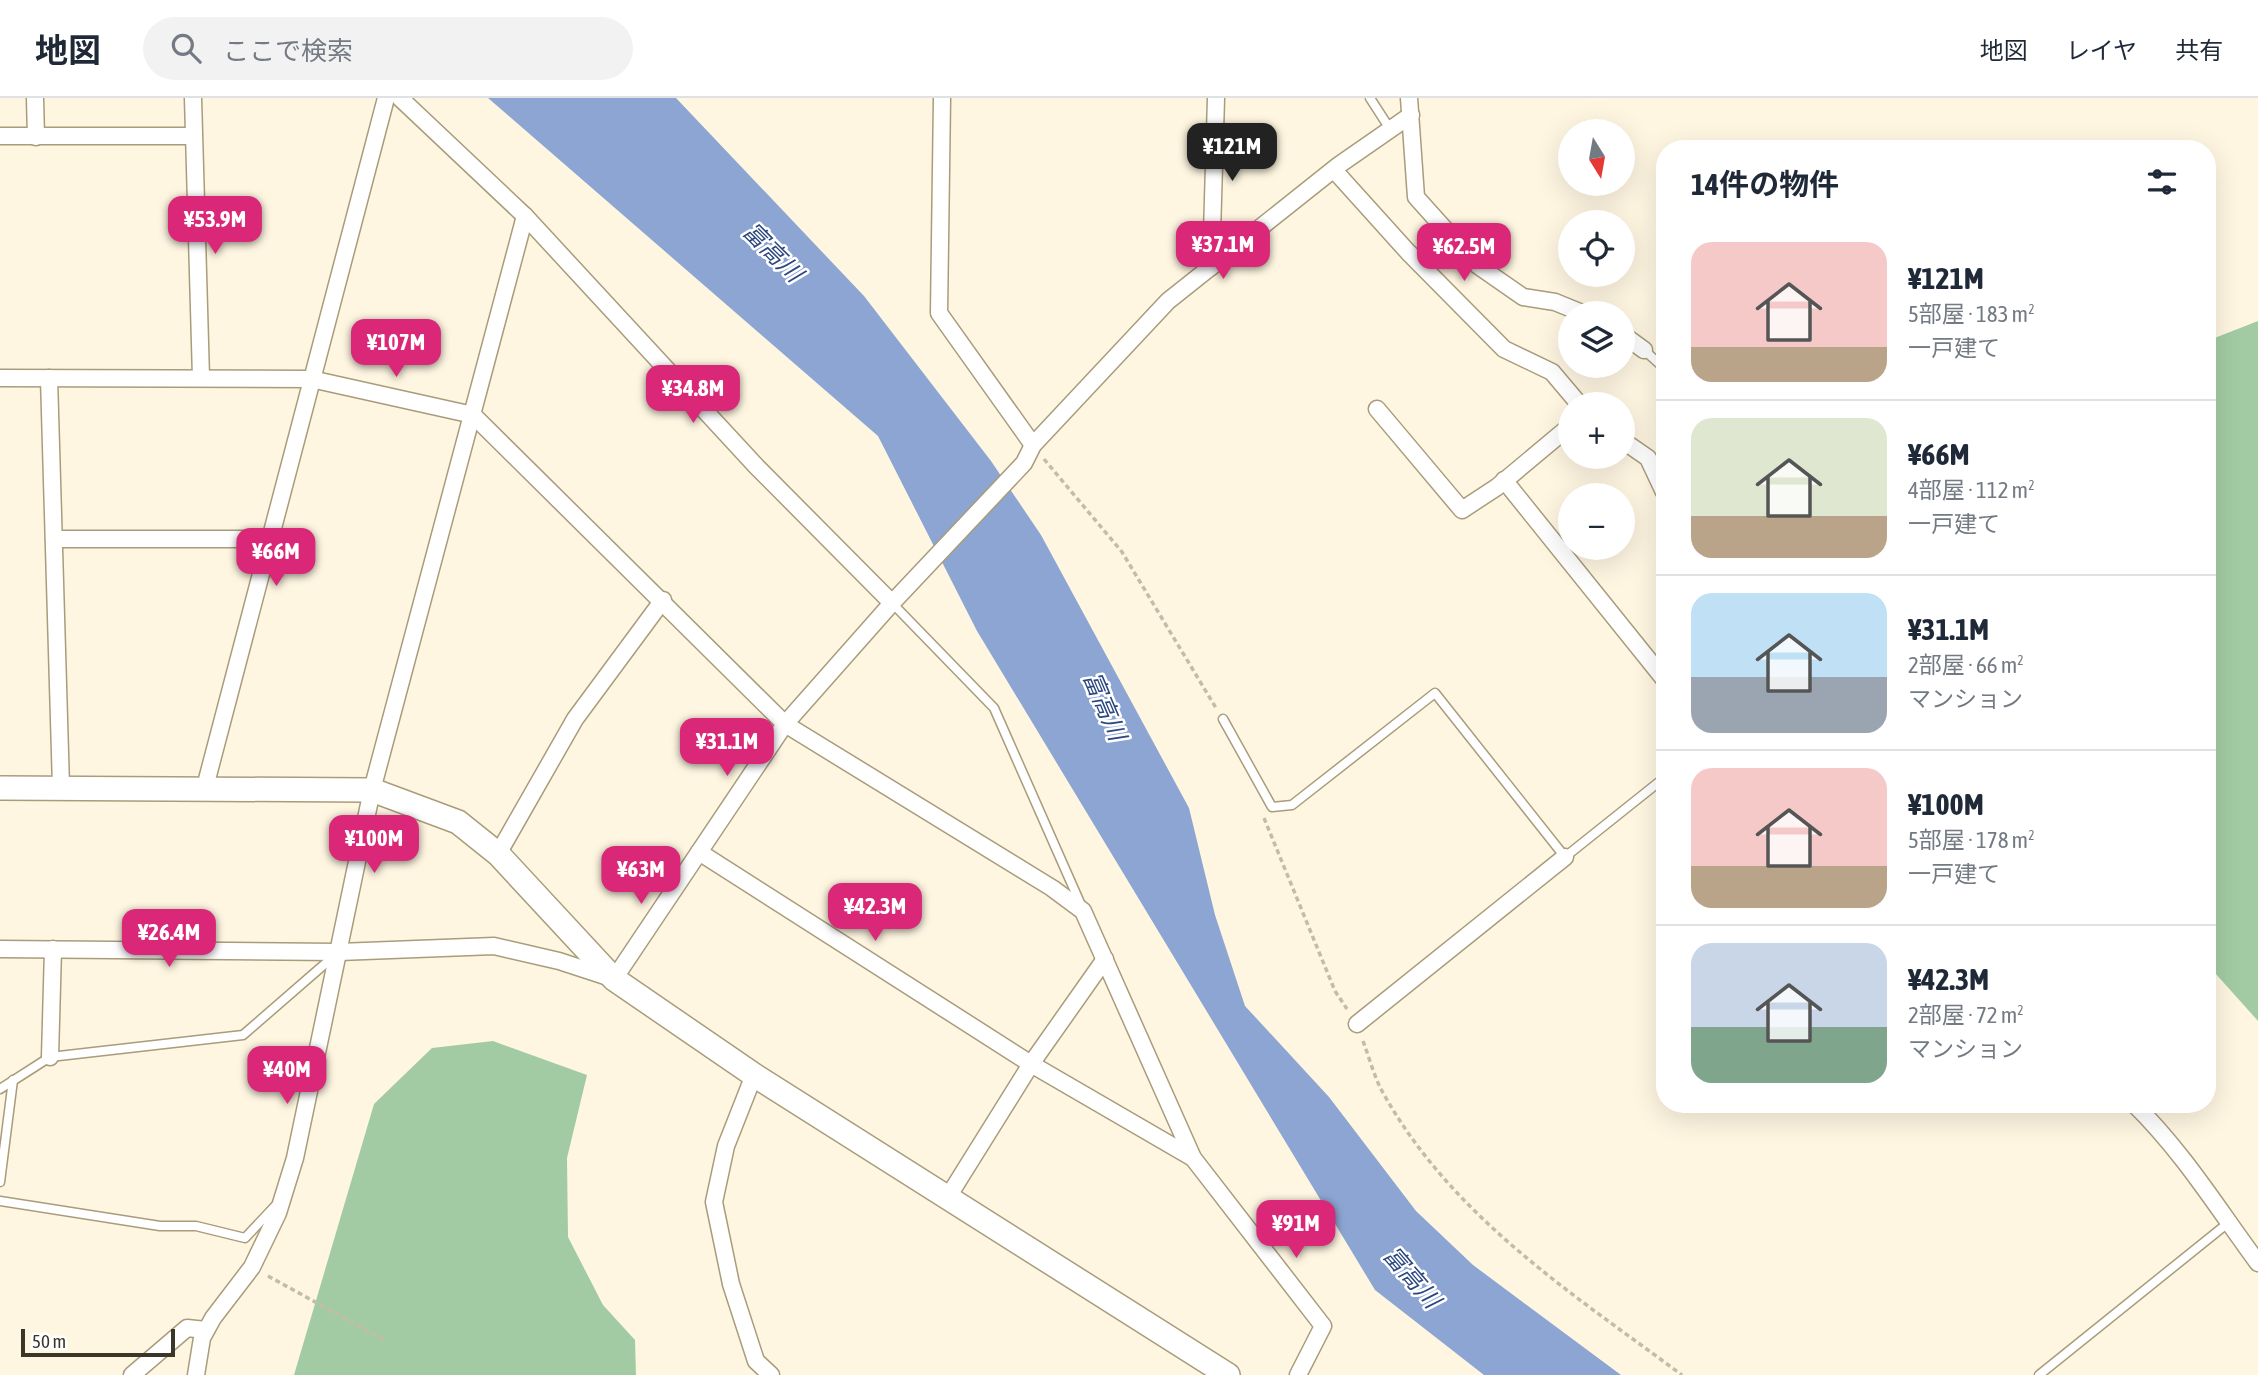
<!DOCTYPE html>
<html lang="ja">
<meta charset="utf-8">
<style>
body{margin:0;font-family:"Asap Condensed","Noto Sans JP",sans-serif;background:#f2f2f3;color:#1f2937;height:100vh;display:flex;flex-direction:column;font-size:26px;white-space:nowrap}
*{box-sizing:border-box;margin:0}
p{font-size:23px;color:#747a83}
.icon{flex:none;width:38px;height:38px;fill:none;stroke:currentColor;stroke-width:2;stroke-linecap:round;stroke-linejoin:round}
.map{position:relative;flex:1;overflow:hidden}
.details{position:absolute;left:1656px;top:42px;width:560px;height:973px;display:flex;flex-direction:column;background:#fff;border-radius:28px;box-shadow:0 7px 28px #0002}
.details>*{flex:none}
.needle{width:46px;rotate:169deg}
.fabs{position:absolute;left:1558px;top:21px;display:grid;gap:14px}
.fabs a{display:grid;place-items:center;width:77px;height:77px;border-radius:50%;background:#fff;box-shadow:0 7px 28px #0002;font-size:35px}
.scale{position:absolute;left:21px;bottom:18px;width:154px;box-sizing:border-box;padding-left:7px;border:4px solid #3c3628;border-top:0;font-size:19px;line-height:24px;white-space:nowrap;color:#3c3628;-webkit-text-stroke:5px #fff;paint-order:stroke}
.price{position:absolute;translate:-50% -60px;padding:0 16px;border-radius:14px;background:#db2777;color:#fff;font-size:23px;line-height:46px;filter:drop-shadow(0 2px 4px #0008)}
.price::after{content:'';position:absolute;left:50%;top:42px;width:21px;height:16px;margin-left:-10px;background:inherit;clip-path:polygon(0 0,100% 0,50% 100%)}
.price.current{background:#222;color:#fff}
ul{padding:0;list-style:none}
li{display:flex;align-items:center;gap:21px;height:175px;padding:0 35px}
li+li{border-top:2px solid #e0e1e3}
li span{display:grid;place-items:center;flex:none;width:196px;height:140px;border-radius:21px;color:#555}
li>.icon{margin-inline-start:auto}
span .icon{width:84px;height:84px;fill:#fffc;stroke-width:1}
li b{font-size:30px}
h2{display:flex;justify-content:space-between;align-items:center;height:84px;padding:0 35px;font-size:30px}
header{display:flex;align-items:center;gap:42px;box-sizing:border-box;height:98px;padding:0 35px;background:#fff;border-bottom:2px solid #e0e1e3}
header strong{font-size:33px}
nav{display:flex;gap:38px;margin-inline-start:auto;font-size:24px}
.search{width:490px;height:63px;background:#f2f2f3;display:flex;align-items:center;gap:18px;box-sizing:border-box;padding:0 24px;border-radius:38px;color:#747a83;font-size:26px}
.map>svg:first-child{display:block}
.forest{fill:#a2cba3}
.water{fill:#8da5d2}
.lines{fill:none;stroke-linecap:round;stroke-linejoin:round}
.lane-casing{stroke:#a99c7b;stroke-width:11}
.street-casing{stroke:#a99c7b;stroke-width:19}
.secondary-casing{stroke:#a99c7b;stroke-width:26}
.path{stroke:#c3bca9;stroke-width:3.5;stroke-dasharray:5 3.5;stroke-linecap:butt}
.lane{stroke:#fff;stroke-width:8}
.street{stroke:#fff;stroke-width:16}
.secondary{stroke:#fff;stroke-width:23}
.labels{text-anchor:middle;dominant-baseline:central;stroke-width:5;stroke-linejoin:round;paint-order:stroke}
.water-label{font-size:24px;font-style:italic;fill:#2c4880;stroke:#fff}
</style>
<header>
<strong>地図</strong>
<div class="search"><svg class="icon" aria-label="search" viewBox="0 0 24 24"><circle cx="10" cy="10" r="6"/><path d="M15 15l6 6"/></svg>ここで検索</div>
<nav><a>地図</a><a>レイヤ</a><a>共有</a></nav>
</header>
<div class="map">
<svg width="2258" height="1277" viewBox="0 0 2258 1277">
<rect width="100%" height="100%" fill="#fef6e1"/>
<g class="forest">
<path d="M 2258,223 L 2258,923 L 2215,875 L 2207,243 Z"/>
<path d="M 493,943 L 587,977 L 567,1060 L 568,1139 L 603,1207 L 635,1242 L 636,1277 L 294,1277 L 374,1006 L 432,950 Z"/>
</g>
<path class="water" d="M 488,0 L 676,0 L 864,198 L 991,363 L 1041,437 L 1189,710 L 1215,817 L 1245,908 L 1329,999 L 1416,1113 L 1473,1167 L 1621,1277 L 1484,1277 L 1375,1192 L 977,533 L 878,338 Z"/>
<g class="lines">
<defs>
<g id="lane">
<path d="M 1370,0 L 1390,31"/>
<path d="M 1644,252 L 1664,270"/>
<path d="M 892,505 L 994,610 L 1081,807"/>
<path d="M 1223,621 L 1272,709 L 1292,707 L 1435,595 L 1565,759 L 1664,680"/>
<path d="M 0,991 L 50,959 L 243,937 L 334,858"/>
<path d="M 0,1084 L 13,982"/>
<path d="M 0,1103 L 160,1128 L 196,1128 L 245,1140 L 277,1106"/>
<path d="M 2039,1277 L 2228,1125"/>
</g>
<g id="street">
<path d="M 35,0 L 36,39"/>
<path d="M 193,0 L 201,280"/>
<path d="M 400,0 L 525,118 L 756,368 L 892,505"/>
<path d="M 942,0 L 939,215 L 1033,347"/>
<path d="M 1409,0 L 1416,99 L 1477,167 L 1523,199 L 1555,204 L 1582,215"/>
<path d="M 0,38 L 193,38"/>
<path d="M 1334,72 L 1408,154 L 1504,251 L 1552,274 L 1579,306"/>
<path d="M 1211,169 L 1216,0"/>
<path d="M 1622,236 L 1644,252"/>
<path d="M 0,280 L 311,281 L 473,317 L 785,626 L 1052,790 L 1083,813 L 1193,1060 L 1323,1228 L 1298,1277"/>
<path d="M 49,280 L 61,689"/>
<path d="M 1377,311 L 1462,412 L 1497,389 L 1570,328"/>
<path d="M 1622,342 L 1648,360 L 1664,394"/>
<path d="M 1504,382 L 1664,581"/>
<path d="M 54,441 L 270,441"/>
<path d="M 205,689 L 386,0"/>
<path d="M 699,754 L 1031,966 L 1193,1060"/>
<path d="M 498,756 L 575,621 L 663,502"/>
<path d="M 0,851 L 339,854 L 494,848 L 559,863 L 614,881 L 785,626 L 892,505 L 1024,365 L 1033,347 L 1168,203 L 1339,67 L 1411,17"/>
<path d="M 1357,926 L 1565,759"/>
<path d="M 50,959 L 53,851"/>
<path d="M 754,977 L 726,1048 L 714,1104 L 731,1186 L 756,1263 L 771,1277"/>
<path d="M 2134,1006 C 2183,1054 2218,1111 2258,1165"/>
<path d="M 948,1099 L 1031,966 L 1105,861"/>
<path d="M 132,1277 L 187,1230 L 206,1232"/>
<path d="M 196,1277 L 202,1240 L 213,1220 L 252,1169 L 278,1115 L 295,1060 L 372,692 L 525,118"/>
</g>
<path id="secondary" d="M 0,690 L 372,692 L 458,724 L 498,756 L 614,881 L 754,977 L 1228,1277"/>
</defs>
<use href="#lane" class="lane-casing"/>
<use href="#street" class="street-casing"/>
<use href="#secondary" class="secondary-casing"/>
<g class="path">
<path d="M 1044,361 L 1122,454 L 1216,610"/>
<path d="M 1264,720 L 1335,893 L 1347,911"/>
<path d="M 1363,943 C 1369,959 1374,978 1382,993 C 1451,1118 1570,1194 1682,1277"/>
<path d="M 268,1178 L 386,1243"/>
</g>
<use href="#lane" class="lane"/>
<use href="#street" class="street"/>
<use href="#secondary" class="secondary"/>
</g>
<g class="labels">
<g class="water-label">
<text transform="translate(773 154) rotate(45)">富高川</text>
<text transform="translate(1105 608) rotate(67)">富高川</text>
<text transform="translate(1412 1179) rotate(49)">富高川</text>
</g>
</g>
</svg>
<div class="fabs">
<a><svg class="needle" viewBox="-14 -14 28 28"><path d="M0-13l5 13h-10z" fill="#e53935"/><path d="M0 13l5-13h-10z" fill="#747a83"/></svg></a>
<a><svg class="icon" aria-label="locate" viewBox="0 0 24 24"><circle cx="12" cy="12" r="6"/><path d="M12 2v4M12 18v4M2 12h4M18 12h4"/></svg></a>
<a><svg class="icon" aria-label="layers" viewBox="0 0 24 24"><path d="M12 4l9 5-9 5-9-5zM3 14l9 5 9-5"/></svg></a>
<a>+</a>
<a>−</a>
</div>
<div class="scale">50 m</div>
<b class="price current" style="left:1232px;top:85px">¥121M</b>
<b class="price" style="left:215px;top:158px">¥53.9M</b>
<b class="price" style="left:1223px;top:183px">¥37.1M</b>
<b class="price" style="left:1464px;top:185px">¥62.5M</b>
<b class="price" style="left:396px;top:281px">¥107M</b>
<b class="price" style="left:693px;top:327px">¥34.8M</b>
<b class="price" style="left:276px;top:490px">¥66M</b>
<b class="price" style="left:727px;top:680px">¥31.1M</b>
<b class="price" style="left:374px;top:777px">¥100M</b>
<b class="price" style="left:641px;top:808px">¥63M</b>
<b class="price" style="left:875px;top:845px">¥42.3M</b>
<b class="price" style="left:169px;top:871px">¥26.4M</b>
<b class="price" style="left:287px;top:1008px">¥40M</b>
<b class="price" style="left:1296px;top:1162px">¥91M</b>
<section class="details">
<h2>14件の物件<svg class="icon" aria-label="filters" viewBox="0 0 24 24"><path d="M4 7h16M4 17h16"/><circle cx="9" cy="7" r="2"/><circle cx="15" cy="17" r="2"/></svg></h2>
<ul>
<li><span style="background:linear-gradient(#f6c9c9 75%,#b9a48a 0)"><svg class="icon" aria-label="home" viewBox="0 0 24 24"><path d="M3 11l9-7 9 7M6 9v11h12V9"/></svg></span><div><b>¥121M</b><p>5部屋 · 183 m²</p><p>一戸建て</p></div></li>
<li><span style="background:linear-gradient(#dfe7d0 70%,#b9a48a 0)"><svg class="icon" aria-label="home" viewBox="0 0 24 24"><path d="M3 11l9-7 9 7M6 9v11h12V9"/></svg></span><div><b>¥66M</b><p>4部屋 · 112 m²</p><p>一戸建て</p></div></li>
<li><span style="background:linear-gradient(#bfe0f5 60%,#9aa5b1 0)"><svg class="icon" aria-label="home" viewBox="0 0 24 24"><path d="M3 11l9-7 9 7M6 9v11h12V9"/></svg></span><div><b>¥31.1M</b><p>2部屋 · 66 m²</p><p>マンション</p></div></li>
<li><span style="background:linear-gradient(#f6c9c9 70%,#b9a48a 0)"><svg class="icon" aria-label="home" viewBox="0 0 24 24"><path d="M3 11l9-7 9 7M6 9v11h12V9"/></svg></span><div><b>¥100M</b><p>5部屋 · 178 m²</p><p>一戸建て</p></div></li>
<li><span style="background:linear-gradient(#c9d6e8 60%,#7fa58c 0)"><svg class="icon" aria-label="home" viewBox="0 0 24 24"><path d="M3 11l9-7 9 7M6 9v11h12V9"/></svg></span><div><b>¥42.3M</b><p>2部屋 · 72 m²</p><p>マンション</p></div></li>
</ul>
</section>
</div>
